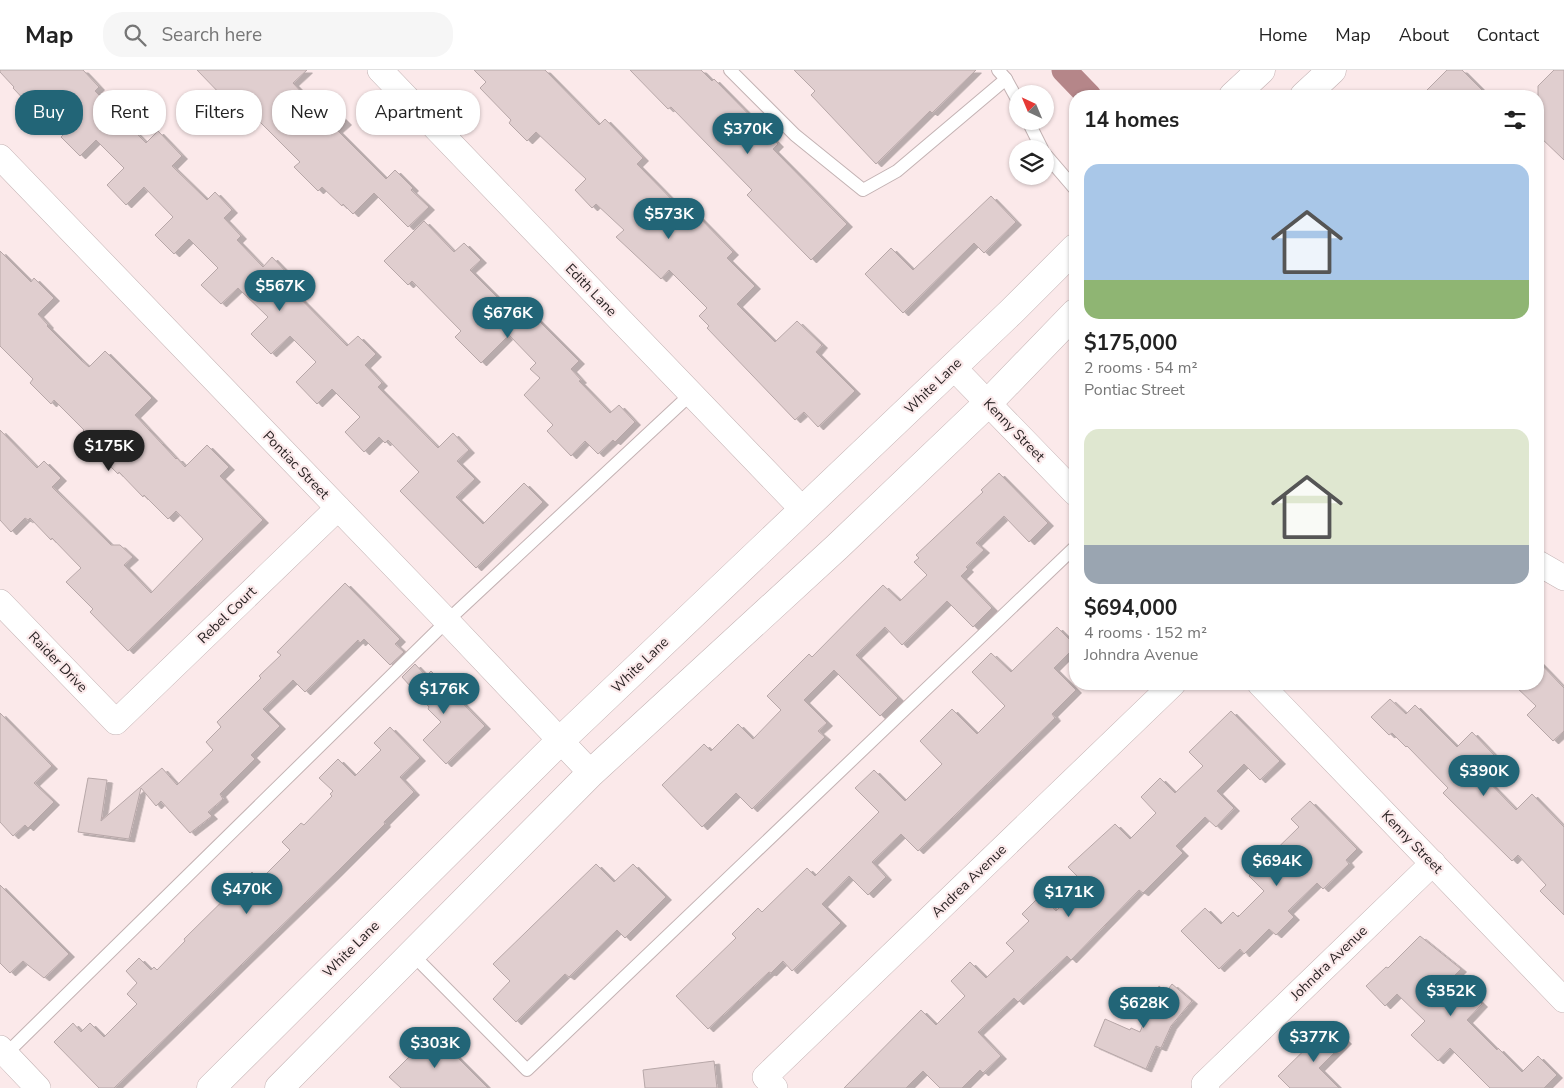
<!DOCTYPE html>
<meta charset="utf-8">
<style>
body{margin:0;font-family:"Nunito Sans",sans-serif;background:#f6f6f6;color:#222;height:100vh;display:flex;flex-direction:column;font-size:19px;white-space:nowrap}
*{box-sizing:border-box;margin:0}
p{font-size:16px;color:#767676}
.icon{flex:none;width:28px;height:28px;fill:none;stroke:currentColor;stroke-width:2;stroke-linecap:round;stroke-linejoin:round}
.map{position:relative;flex:1;overflow:hidden}
.side{position:absolute;left:1069px;top:20px;width:475px;height:600px;display:flex;flex-direction:column;background:#fff;border-radius:20px;box-shadow:0 1px 4px #0004}
.side>*{flex:none}
.guide{position:absolute;left:15px;top:20px;width:475px;height:45px;display:flex;gap:10px}
.needle{width:32px;rotate:316deg}
.buttons{position:absolute;left:1009px;top:15px;display:grid;gap:10px}
.buttons a{display:grid;place-items:center;width:45px;height:45px;border-radius:50%;background:#fff;box-shadow:0 1px 4px #0004;font-size:25px}
.price{position:absolute;translate:-50% -42px;padding:0 11px;border-radius:18px;background:#226577;color:#fff;font-size:16px;line-height:32px;filter:drop-shadow(0 1px 2px #0008)}
.price::after{content:'';position:absolute;left:50%;top:30px;width:15px;height:11px;margin-left:-8px;background:inherit;clip-path:polygon(0 0,100% 0,50% 100%)}
.price.current{background:#222;color:#fff}
ul{padding:0;list-style:none}
li{display:grid;align-content:center;gap:10px;height:265px;padding:0 15px}
li span{display:grid;place-items:center;height:155px;border-radius:15px;color:#555}
li>.icon{margin-inline-start:auto}
span .icon{width:90px;height:90px;fill:#fffc;stroke-width:1}
li b{font-size:21px}
h2{display:flex;justify-content:space-between;align-items:center;height:60px;padding:0 15px;font-size:21px}
.chip{padding:0 18px;border-radius:20px;background:#fff;box-shadow:0 1px 4px #0004;font-size:18px;line-height:45px}
.chip.current{background:#226577;color:#fff}
header{display:flex;align-items:center;gap:30px;box-sizing:border-box;height:70px;padding:0 25px;background:#fff;border-bottom:1px solid #e0e0e0}
header strong{font-size:24px}
nav{display:flex;gap:28px;margin-inline-start:auto;font-size:18px}
.search{width:350px;height:45px;background:#f6f6f6;display:flex;align-items:center;gap:12px;box-sizing:border-box;padding:0 18px;border-radius:20px;color:#767676;font-size:19px}
.map>svg:first-child{display:block}
.lines{fill:none;stroke-linecap:round;stroke-linejoin:round}
.canal{stroke:#b58689;stroke-width:25}
.building{fill:#e0cecf;stroke:#b7a7a8;filter:url(#shadow)}
.lane-casing{stroke:#c3b2b3;stroke-width:14}
.street-casing{stroke:#c3b2b3;stroke-width:26}
.secondary-casing{stroke:#c3b2b3;stroke-width:29}
.lane{stroke:#fff;stroke-width:12}
.street{stroke:#fff;stroke-width:25}
.secondary{stroke:#fff;stroke-width:28}
.labels{text-anchor:middle;dominant-baseline:central;stroke-width:4.5;stroke-linejoin:round;paint-order:stroke}
.street-label{font-size:14px;fill:#2b2425;stroke:#fbe9ea}
</style>
<header>
<strong>Map</strong>
<div class="search"><svg class="icon" aria-label="search" viewBox="0 0 24 24"><circle cx="10" cy="10" r="6"/><path d="M15 15l6 6"/></svg>Search here</div>
<nav><a>Home</a><a>Map</a><a>About</a><a>Contact</a></nav>
</header>
<div class="map">
<svg width="1564" height="1018" viewBox="0 0 1564 1018">
<defs>
<filter id="shadow"><feDropShadow dx="5.5" dy="3" stdDeviation="0" flood-color="#0004"/></filter>
</defs>
<rect width="100%" height="100%" fill="#fbe9ea"/>
<g class="lines">
<path class="canal" d="M 1064,0 L 1089,26"/>
</g>
<g class="building">
<path d="M 0,0 L 83,0 L 99,17 L 95,21 L 146,73 L 158,61 L 182,86 L 172,96 L 207,130 L 215,122 L 232,140 L 224,148 L 241,166 L 237,170 L 263,197 L 272,187 L 291,207 L 285,213 L 347,276 L 358,266 L 376,284 L 365,295 L 382,313 L 378,317 L 438,378 L 453,363 L 469,380 L 457,391 L 475,409 L 456,427 L 483,454 L 524,413 L 543,432 L 476,498 L 400,421 L 419,402 L 388,370 L 385,373 L 379,367 L 364,382 L 345,362 L 360,347 L 332,319 L 317,334 L 296,312 L 316,292 L 290,266 L 271,284 L 251,264 L 268,247 L 238,218 L 221,234 L 201,215 L 218,198 L 189,169 L 174,184 L 155,165 L 173,147 L 144,117 L 126,135 L 107,115 L 124,98 L 96,70 L 80,86 L 61,67 L 79,49 L 52,22 L 50,24 L 47,22 L 31,37 L 13,18 L 14,17 L 0,2 Z"/>
<path d="M 197,0 L 307,0 L 293,13 L 320,42 L 328,34 L 346,52 L 337,60 L 386,109 L 395,100 L 413,118 L 411,120 L 429,137 L 408,157 L 374,123 L 353,144 L 343,134 L 342,136 L 322,117 L 318,121 L 294,97 L 300,92 L 233,25 L 227,31 Z"/>
<path d="M 474,0 L 545,0 L 599,55 L 605,49 L 643,88 L 637,94 L 690,148 L 695,143 L 733,182 L 727,188 L 755,216 L 737,234 L 775,272 L 797,251 L 822,275 L 816,282 L 855,321 L 818,357 L 804,342 L 795,350 L 707,258 L 709,256 L 699,246 L 707,238 L 669,200 L 661,209 L 616,167 L 624,160 L 596,134 L 592,138 L 575,120 L 586,109 L 536,62 L 527,71 L 509,53 L 511,50 L 480,18 L 486,12 Z"/>
<path d="M 630,0 L 701,0 L 712,11 L 714,9 L 778,74 L 773,79 L 847,154 L 811,190 L 747,125 L 752,120 L 671,37 L 668,39 Z"/>
<path d="M 794,0 L 976,0 L 932,43 L 930,41 L 876,94 L 811,25 L 815,21 Z"/>
<path d="M 1447,0 L 1462,0 L 1488,26 L 1421,26 Z"/>
<path d="M 1554,0 L 1564,0 L 1564,90 L 1538,65 L 1538,16 Z"/>
<path d="M 991,126 L 1016,152 L 984,183 L 974,173 L 903,243 L 865,204 L 891,178 L 913,200 Z"/>
<path d="M 424,151 L 454,182 L 464,173 L 481,190 L 470,200 L 520,250 L 529,241 L 579,291 L 571,299 L 581,310 L 579,311 L 610,343 L 619,335 L 635,352 L 615,372 L 613,370 L 598,384 L 585,371 L 571,386 L 547,361 L 553,355 L 524,325 L 540,308 L 530,299 L 536,293 L 509,265 L 481,293 L 455,267 L 461,261 L 412,211 L 408,215 L 384,191 Z"/>
<path d="M 0,181 L 31,212 L 34,208 L 54,228 L 38,244 L 48,255 L 47,256 L 82,291 L 89,297 L 105,281 L 152,328 L 135,345 L 176,389 L 177,388 L 185,397 L 207,375 L 229,397 L 220,406 L 263,450 L 128,581 L 90,542 L 93,539 L 66,512 L 81,498 L 52,468 L 51,470 L 30,448 L 28,450 L 25,448 L 11,462 L 0,450 L 0,360 L 37,398 L 44,391 L 61,408 L 52,417 L 111,475 L 120,475 L 133,487 L 124,495 L 151,523 L 203,469 L 176,441 L 168,449 L 144,425 L 143,427 L 119,402 L 118,404 L 102,388 L 105,384 L 83,361 L 84,360 L 54,330 L 51,334 L 30,313 L 33,309 L 0,276 Z"/>
<path d="M 999,403 L 1048,453 L 1029,472 L 1004,446 L 976,473 L 984,480 L 966,497 L 968,499 L 961,506 L 992,538 L 973,557 L 947,531 L 902,575 L 885,557 L 856,585 L 898,628 L 880,646 L 834,600 L 804,630 L 827,653 L 818,661 L 825,667 L 752,739 L 736,723 L 702,757 L 662,715 L 704,674 L 711,681 L 738,654 L 753,669 L 781,640 L 767,626 L 809,584 L 812,587 L 883,515 L 900,531 L 927,505 L 914,492 L 919,488 L 916,485 L 983,422 L 981,420 Z"/>
<path d="M 345,513 L 400,569 L 395,574 L 404,582 L 390,595 L 364,569 L 360,573 L 358,570 L 305,622 L 293,610 L 263,639 L 280,656 L 251,685 L 255,689 L 220,724 L 223,729 L 208,742 L 212,746 L 190,763 L 161,731 L 156,736 L 141,718 L 129,769 L 78,762 L 88,708 L 107,710 L 101,751 L 162,698 L 177,715 L 213,680 L 206,672 L 221,657 L 217,652 L 261,608 L 259,606 L 281,585 L 277,582 Z"/>
<path d="M 1057,557 L 1075,575 L 1075,577 L 1054,598 L 1076,620 L 1052,644 L 1055,648 L 918,781 L 901,764 L 872,792 L 886,807 L 868,825 L 849,806 L 822,834 L 841,853 L 792,901 L 783,891 L 771,903 L 769,902 L 708,959 L 676,926 L 736,868 L 732,864 L 758,838 L 762,842 L 807,798 L 815,806 L 879,742 L 855,718 L 874,700 L 905,731 L 942,694 L 920,671 L 952,639 L 977,664 L 1005,636 L 972,602 L 991,583 L 1011,602 Z"/>
<path d="M 1538,591 L 1564,618 L 1564,661 L 1553,671 L 1527,645 L 1536,636 L 1513,614 L 1538,614 Z"/>
<path d="M 415,594 L 426,606 L 431,601 L 485,656 L 446,694 L 423,670 L 441,652 L 428,639 L 429,637 L 402,607 Z"/>
<path d="M 1390,629 L 1406,644 L 1415,635 L 1457,677 L 1472,662 L 1495,686 L 1479,702 L 1516,740 L 1532,724 L 1564,757 L 1564,845 L 1540,821 L 1546,815 L 1518,785 L 1512,791 L 1443,723 L 1448,718 L 1407,676 L 1406,677 L 1392,663 L 1389,665 L 1371,647 Z"/>
<path d="M 1231,641 L 1280,691 L 1260,710 L 1244,694 L 1217,721 L 1234,738 L 1216,757 L 1205,747 L 1176,776 L 1183,783 L 1143,823 L 1139,820 L 1071,890 L 1067,886 L 1018,932 L 1014,928 L 978,962 L 1001,986 L 983,1003 L 980,1000 L 962,1018 L 940,1018 L 923,1001 L 906,1018 L 844,1018 L 921,940 L 936,955 L 965,926 L 951,911 L 970,892 L 986,908 L 1014,881 L 1006,873 L 1029,851 L 1022,844 L 1041,825 L 1056,841 L 1084,813 L 1068,797 L 1115,754 L 1130,769 L 1156,743 L 1141,727 L 1160,708 L 1175,723 L 1203,696 L 1189,682 Z"/>
<path d="M 0,643 L 52,696 L 34,713 L 54,732 L 28,758 L 25,755 L 13,766 L 0,752 Z"/>
<path d="M 390,657 L 420,688 L 400,707 L 414,722 L 384,752 L 385,754 L 337,802 L 114,1018 L 99,1018 L 54,972 L 73,953 L 81,962 L 90,953 L 104,967 L 137,934 L 127,924 L 137,913 L 126,901 L 139,888 L 151,900 L 154,897 L 157,900 L 185,871 L 184,869 L 252,802 L 260,810 L 290,780 L 282,772 L 301,753 L 304,755 L 332,726 L 330,724 L 333,721 L 319,708 L 338,689 L 355,706 L 381,680 L 374,673 Z"/>
<path d="M 1310,731 L 1357,779 L 1346,790 L 1349,794 L 1323,819 L 1317,813 L 1288,841 L 1294,847 L 1276,865 L 1269,859 L 1244,884 L 1240,879 L 1219,899 L 1181,861 L 1205,838 L 1221,854 L 1233,842 L 1238,847 L 1264,821 L 1249,806 L 1299,757 L 1291,749 Z"/>
<path d="M 596,794 L 614,812 L 633,794 L 666,827 L 625,868 L 617,860 L 569,907 L 565,904 L 516,952 L 493,929 L 510,911 L 493,894 Z"/>
<path d="M 0,815 L 69,884 L 44,908 L 23,891 L 10,903 L 0,893 Z"/>
<path d="M 1420,866 L 1461,899 L 1454,906 L 1482,934 L 1467,950 L 1497,980 L 1498,978 L 1522,1002 L 1538,986 L 1557,1005 L 1544,1018 L 1490,1018 L 1450,978 L 1438,991 L 1411,965 L 1425,951 L 1397,924 L 1385,936 L 1366,916 L 1386,897 L 1388,898 Z"/>
<path d="M 1172,914 L 1192,931 L 1171,956 L 1161,978 L 1156,976 L 1146,999 L 1094,976 L 1105,949 L 1130,960 L 1131,958 L 1140,962 L 1159,916 L 1166,922 Z"/>
<path d="M 1330,955 L 1346,971 L 1319,998 L 1339,1018 L 1290,1018 L 1278,1006 Z"/>
<path d="M 433,963 L 488,1018 L 401,1018 L 389,1007 Z"/>
<path d="M 714,991 L 717,1018 L 645,1018 L 643,1000 Z"/>
</g>
<g class="lines">
<defs>
<g id="lane">
<path d="M 730,0 L 795,65 L 863,120 L 897,101 L 1006,9 L 998,0"/>
<path d="M 1006,9 L 1018,31"/>
<path d="M 1028,51 L 1042,79"/>
<path d="M 1045,84 L 1075,119"/>
<path d="M 412,884 L 527,1000 L 1075,477"/>
<path d="M 6,984 L 447,551 L 691,324"/>
</g>
<g id="street">
<path d="M 380,0 L 803,440"/>
<path d="M 0,87 L 447,551 L 591,703"/>
<path d="M 953,297 L 1075,423"/>
<path d="M 1538,493 L 1564,508"/>
<path d="M 0,532 L 116,652 L 338,438"/>
<path d="M 1260,614 L 1564,930"/>
<path d="M 0,978 L 38,1018"/>
<path d="M 775,1018 L 765,1007 L 1173,614"/>
<path d="M 1207,1018 L 1204,1014 L 1433,793"/>
</g>
<g id="secondary">
<path d="M 1233,26 L 1261,0"/>
<path d="M 1304,26 L 1332,0"/>
<path d="M 211,1018 L 561,670 L 1011,242 L 1075,178"/>
<path d="M 279,1018 L 591,703 L 837,477 L 988,333 L 1075,243"/>
</g>
</defs>
<use href="#lane" class="lane-casing"/>
<use href="#street" class="street-casing"/>
<use href="#secondary" class="secondary-casing"/>
<use href="#lane" class="lane"/>
<use href="#street" class="street"/>
<use href="#secondary" class="secondary"/>
</g>
<g class="labels">
<g class="street-label">
<text transform="translate(591 220) rotate(46)">Edith Lane</text>
<text transform="translate(933 316) rotate(-44)">White Lane</text>
<text transform="translate(1014 360) rotate(46)">Kenny Street</text>
<text transform="translate(296 395) rotate(46)">Pontiac Street</text>
<text transform="translate(227 545) rotate(-44)">Rebel Court</text>
<text transform="translate(58 592) rotate(46)">Raider Drive</text>
<text transform="translate(640 595) rotate(-44)">White Lane</text>
<text transform="translate(1412 772) rotate(46)">Kenny Street</text>
<text transform="translate(969 811) rotate(-44)">Andrea Avenue</text>
<text transform="translate(351 879) rotate(-45)">White Lane</text>
<text transform="translate(1329 893) rotate(-44)">Johndra Avenue</text>
</g>
</g>
</svg>
<div class="buttons">
<a><svg class="needle" viewBox="-14 -14 28 28"><path d="M0-13l5 13h-10z" fill="#e53935"/><path d="M0 13l5-13h-10z" fill="#767676"/></svg></a>
<a><svg class="icon" aria-label="layers" viewBox="0 0 24 24"><path d="M12 4l9 5-9 5-9-5zM3 14l9 5 9-5"/></svg></a>
</div>
<b class="price" style="left:748px;top:85px">$370K</b>
<b class="price" style="left:669px;top:170px">$573K</b>
<b class="price" style="left:280px;top:242px">$567K</b>
<b class="price" style="left:508px;top:269px">$676K</b>
<b class="price current" style="left:109px;top:402px">$175K</b>
<b class="price" style="left:444px;top:645px">$176K</b>
<b class="price" style="left:1484px;top:727px">$390K</b>
<b class="price" style="left:1277px;top:817px">$694K</b>
<b class="price" style="left:247px;top:845px">$470K</b>
<b class="price" style="left:1069px;top:848px">$171K</b>
<b class="price" style="left:1451px;top:947px">$352K</b>
<b class="price" style="left:1144px;top:959px">$628K</b>
<b class="price" style="left:1314px;top:993px">$377K</b>
<b class="price" style="left:435px;top:999px">$303K</b>
<div class="guide">
<a class="chip current">Buy</a>
<a class="chip">Rent</a>
<a class="chip">Filters</a>
<a class="chip">New</a>
<a class="chip">Apartment</a>
</div>
<section class="side">
<h2>14 homes<svg class="icon" aria-label="filters" viewBox="0 0 24 24"><path d="M4 7h16M4 17h16"/><circle cx="9" cy="7" r="2"/><circle cx="15" cy="17" r="2"/></svg></h2>
<ul>
<li><span style="background:linear-gradient(#a9c7e8 75%,#8fb573 0)"><svg class="icon" aria-label="home" viewBox="0 0 24 24"><path d="M3 11l9-7 9 7M6 9v11h12V9"/></svg></span><div><b>$175,000</b><p>2 rooms · 54 m²</p><p>Pontiac Street</p></div></li>
<li><span style="background:linear-gradient(#dfe7d0 75%,#9aa5b1 0)"><svg class="icon" aria-label="home" viewBox="0 0 24 24"><path d="M3 11l9-7 9 7M6 9v11h12V9"/></svg></span><div><b>$694,000</b><p>4 rooms · 152 m²</p><p>Johndra Avenue</p></div></li>
</ul>
</section>
</div>
